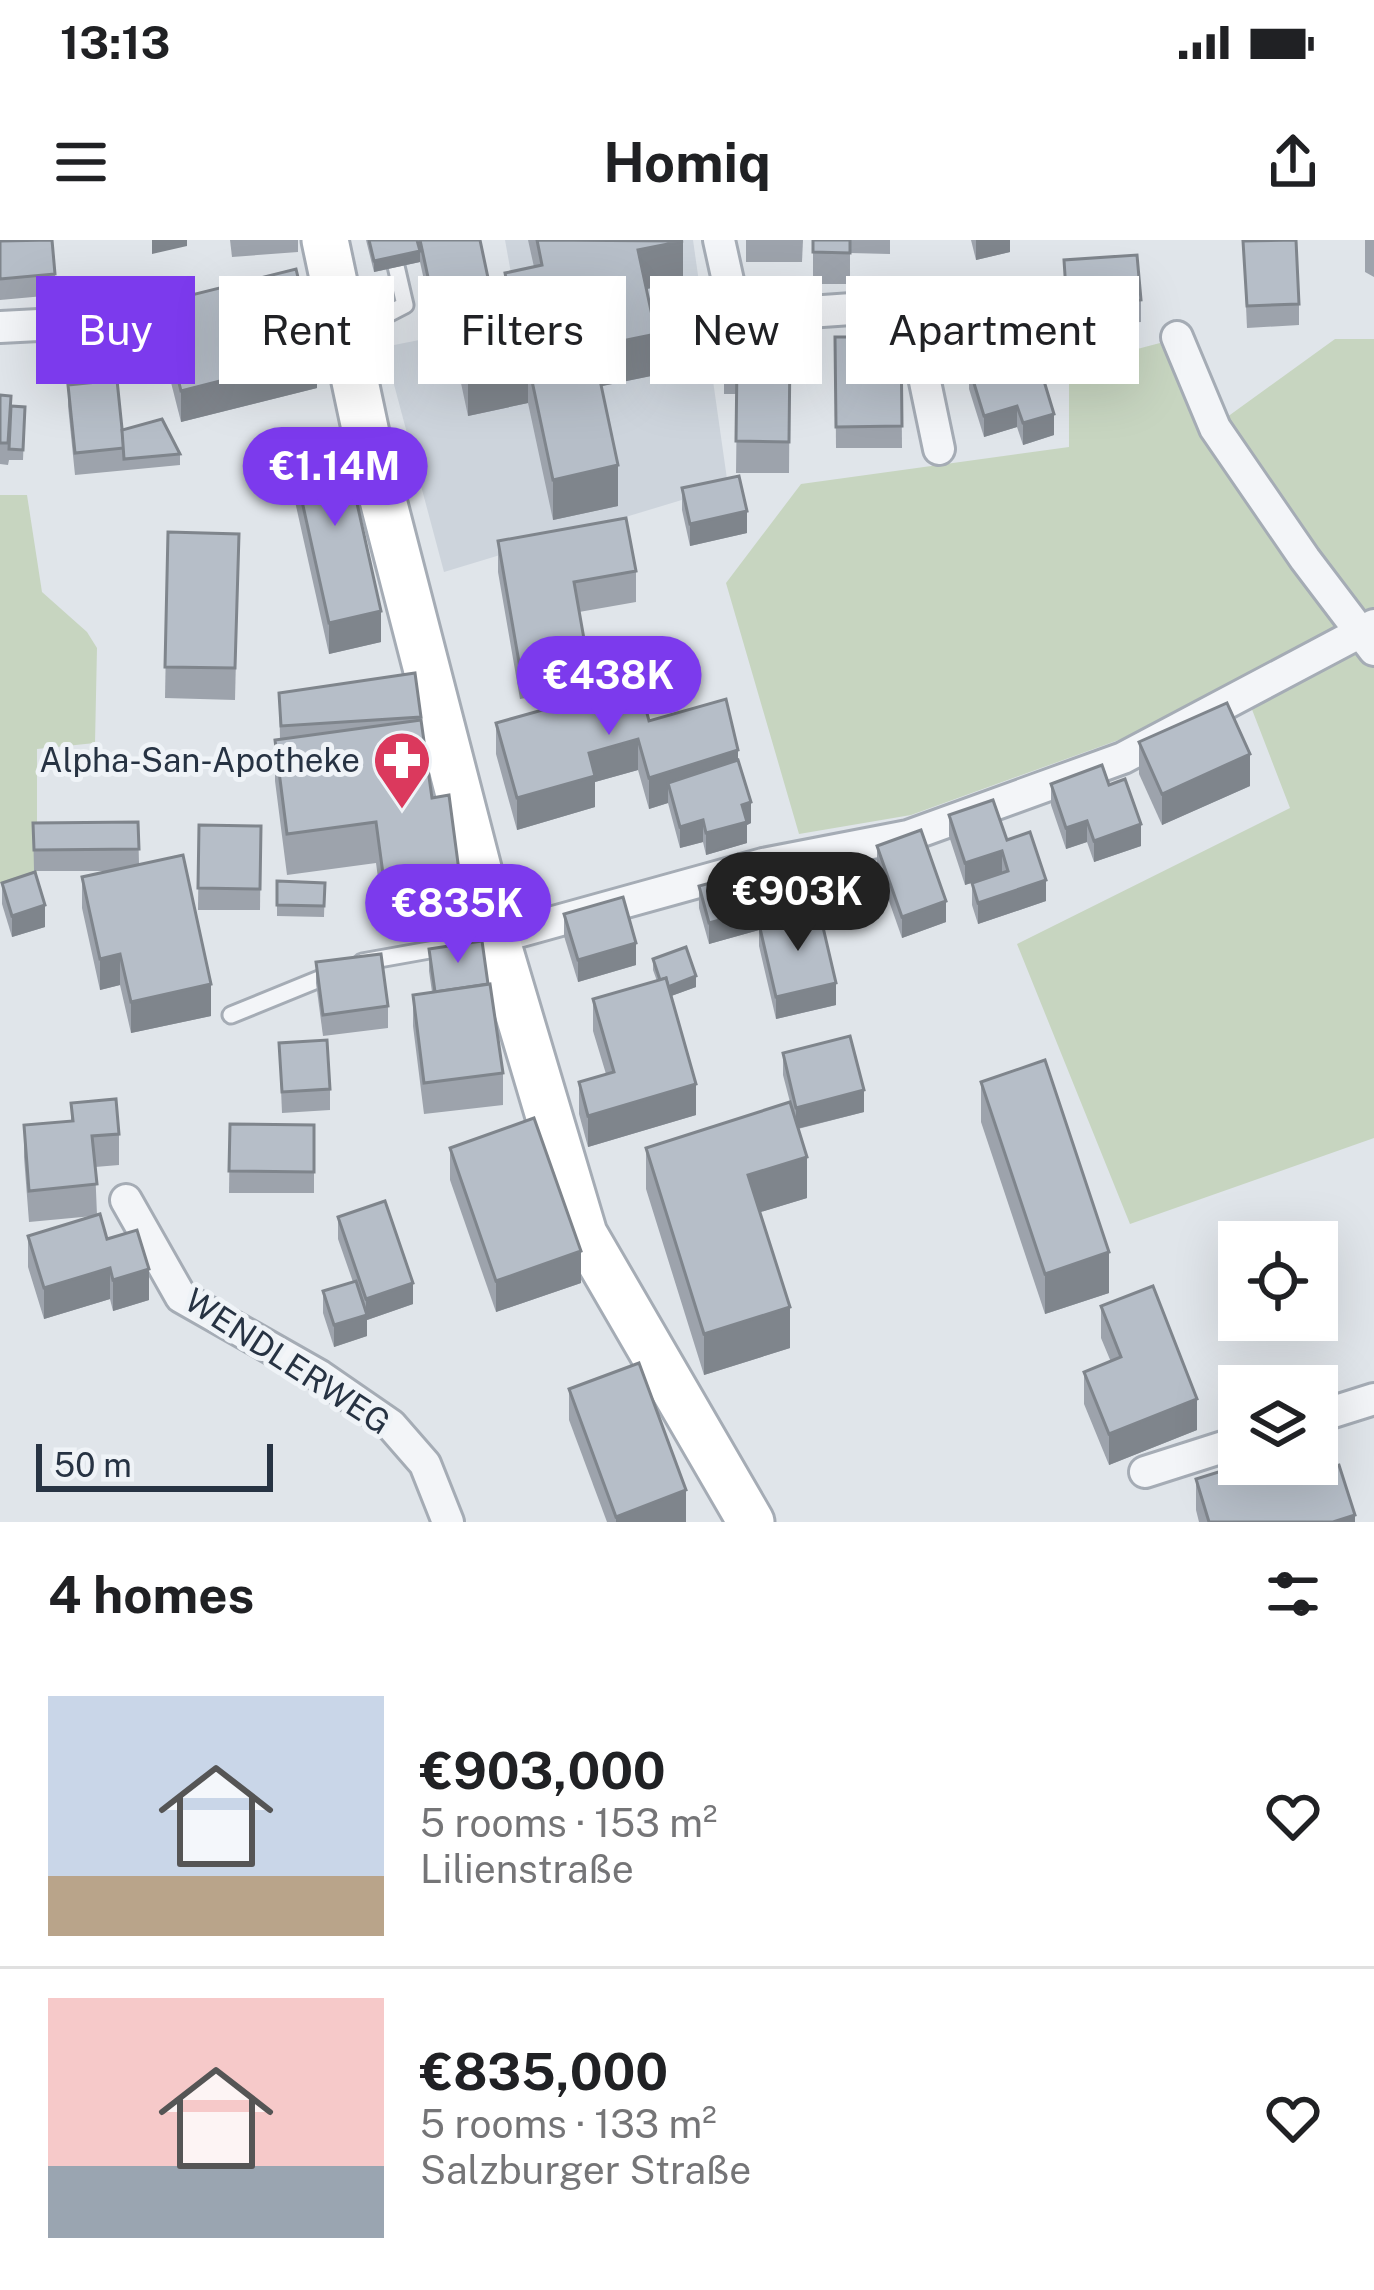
<!DOCTYPE html>
<meta charset="utf-8">
<style>
body{margin:0;font-family:"Public Sans",sans-serif;background:#f6f6f6;color:#202124;height:100vh;display:flex;flex-direction:column;font-size:45px;white-space:nowrap}
*{box-sizing:border-box;margin:0}
p{font-size:39px;color:#757577}
.icon{flex:none;width:66px;height:66px;fill:none;stroke:currentColor;stroke-width:2;stroke-linecap:round;stroke-linejoin:round}
.map{position:relative;height:1282px;overflow:hidden}
.sheet{display:flex;flex-direction:column;background:#fff;flex:1}
.sheet>*{flex:none}
.guide{position:absolute;left:36px;top:36px;width:1302px;height:108px;display:flex;gap:24px}
.fabs{position:absolute;left:1218px;top:981px;display:grid;gap:24px}
.fabs a{display:grid;place-items:center;width:120px;height:120px;border-radius:0px;background:#fff;box-shadow:0 12px 48px #0002;font-size:60px}
.scale{position:absolute;left:36px;bottom:30px;width:237px;box-sizing:border-box;padding-left:12px;border:6px solid #273343;border-top:0;font-size:33px;line-height:42px;white-space:nowrap;color:#273343;-webkit-text-stroke:9px #eff3f7;paint-order:stroke}
.price{position:absolute;translate:-50% -102px;padding:0 27px;border-radius:42px;background:#7c3aed;color:#fff;font-size:39px;line-height:78px;filter:drop-shadow(0 3px 6px #0008)}
.price::after{content:'';position:absolute;left:50%;top:72px;width:36px;height:27px;margin-left:-18px;background:inherit;clip-path:polygon(0 0,100% 0,50% 100%)}
.price.selected{background:#222;color:#fff}
ul{padding:0;list-style:none}
li{display:flex;align-items:center;gap:36px;height:300px;padding:0 48px}
li+li{border-top:3px solid #e0e0e0}
li span{display:grid;place-items:center;flex:none;width:336px;height:240px;border-radius:0px;color:#555}
li>.icon{margin-inline-start:auto}
span .icon{width:144px;height:144px;fill:#fffc;stroke-width:1}
li b{font-size:51px}
h2{display:flex;justify-content:space-between;align-items:center;height:144px;padding:0 48px;font-size:51px}
.tag{padding:0 42px;border-radius:0px;background:#fff;box-shadow:0 12px 48px #0002;font-size:42px;line-height:108px}
.tag.selected{background:#7c3aed;color:#fff}
.status{display:flex;justify-content:space-between;align-items:center;height:84px;padding:0 60px;background:#fff;direction:ltr}
.status svg{height:33px;fill:currentColor}
header{display:flex;justify-content:space-between;align-items:center;height:156px;padding:0 48px;background:#fff;font-size:54px;font-weight:700}
.map>svg:first-child{display:block}
.built{fill:#cdd4dc}
.green{fill:#c7d5c0}
.lines{fill:none;stroke-linecap:round;stroke-linejoin:round}
.service-casing{stroke:#a5acb5;stroke-width:21}
.minor-casing{stroke:#a5acb5;stroke-width:36}
.secondary-casing{stroke:#a5acb5;stroke-width:51}
.service{stroke:#f3f5f8;stroke-width:15}
.minor{stroke:#f3f5f8;stroke-width:30}
.secondary{stroke:#fff;stroke-width:45}
.wall{fill:#9da3ac}
.shaded-wall{fill:#7f858c}
.building{fill:#b6bec8;stroke:#7f858c;stroke-width:3}
.labels{text-anchor:middle;dominant-baseline:central;stroke-width:10;stroke-linejoin:round;paint-order:stroke}
.poi-label{font-size:33px;fill:#273343;stroke:#eff3f7;text-anchor:end}
.street-label{font-size:33px;fill:#273343;stroke:#eff3f7}
</style>
<div class="status"><b>13:13</b><svg viewBox="0 0 49 12"><path d="M0 12V9h3v3zM5 12V6h3v6zM10 12V3h3v9zM15 12V0h3v12zM26 1h20v11H26zM47 4h2v5h-2z"/></svg></div>
<header><svg class="icon" aria-label="menu" viewBox="0 0 24 24"><path d="M4 6h16M4 12h16M4 18h16"/></svg>Homiq<svg class="icon" aria-label="share" viewBox="0 0 24 24"><path d="M12 15V3M7 8l5-5 5 5M5 13v7h14v-7"/></svg></header>
<div class="map">
<svg width="1374" height="1282" viewBox="0 0 1374 1282">
<rect width="100%" height="100%" fill="#e0e5ea"/>
<path class="built" d="M 505,0 L 693,0 L 728,246 L 444,332 L 384,107 L 490,86 L 514,50 Z"/>
<g class="green">
<path d="M 1335,99 L 1374,99 L 1374,369 L 1342,376 L 1374,422 L 1374,898 L 1130,984 L 1017,704 L 1290,568 L 1246,454 L 911,575 L 799,594 L 726,343 L 801,244 L 1069,207 L 1069,127 L 1160,103 L 1205,193 Z"/>
<path d="M 0,255 L 27,255 L 42,352 L 87,392 L 97,408 L 95,503 L 37,509 L 37,642 L 0,643 Z"/>
</g>
<g class="lines">
<defs>
<g id="service">
<path d="M 349,94 L 405,65 L 390,0"/>
<path d="M 362,722 L 491,699"/>
<path d="M 231,775 L 334,733"/>
</g>
<g id="minor">
<path d="M 719,0 L 736,77 L 909,65 L 939,209"/>
<path d="M 0,87 L 116,81"/>
<path d="M 1177,97 L 1215,188 L 1305,319 L 1374,410"/>
<path d="M 496,698 L 763,624 L 908,596 L 1123,518 L 1374,385"/>
<path d="M 126,960 L 181,1057 L 320,1136 L 391,1185 L 425,1224 L 448,1282"/>
<path d="M 1317,1177 L 1374,1159"/>
<path d="M 1145,1232 L 1239,1202"/>
</g>
<path id="secondary" d="M 325,0 L 367,198 L 496,698 L 584,994 L 751,1282"/>
</defs>
<use href="#service" class="service-casing"/>
<use href="#minor" class="minor-casing"/>
<use href="#secondary" class="secondary-casing"/>
<use href="#service" class="service"/>
<use href="#minor" class="minor"/>
<use href="#secondary" class="secondary"/>
</g>
<g class="wall">
<path d="M 230,0 L 298,0 L 298,12 L 232,17 Z"/>
<path d="M 366,0 L 480,0 L 491,67 L 505,64 L 505,33 L 534,27 L 528,0 L 683,0 L 683,41 L 646,49 L 656,135 L 601,146 L 618,266 L 553,280 L 528,163 L 468,176 L 455,115 L 455,82 L 434,86 L 420,22 L 374,32 Z"/>
<path d="M 746,0 L 803,0 L 802,22 L 746,22 Z"/>
<path d="M 813,0 L 890,0 L 890,14 L 850,13 L 850,44 L 813,44 Z"/>
<path d="M 971,0 L 1010,0 L 1010,12 L 976,20 Z"/>
<path d="M 1365,0 L 1374,0 L 1374,37 L 1365,32 Z"/>
<path d="M 0,1 L 55,34 L 55,55 L 0,60 Z"/>
<path d="M 1243,1 L 1299,64 L 1299,85 L 1247,88 Z"/>
<path d="M 1064,20 L 1141,60 L 1141,82 L 1067,87 Z"/>
<path d="M 159,63 L 317,148 L 181,182 L 159,95 Z"/>
<path d="M 724,82 L 759,111 L 790,111 L 789,233 L 736,233 L 737,154 L 724,154 Z"/>
<path d="M 835,97 L 901,97 L 902,208 L 836,208 Z"/>
<path d="M 0,109 L 0,155 L 11,166 L 25,167 L 23,220 L 9,220 L 8,225 L 0,224 Z"/>
<path d="M 969,127 L 1054,195 L 1023,205 L 1017,187 L 984,197 L 969,149 Z"/>
<path d="M 68,145 L 122,190 L 180,214 L 180,225 L 75,235 L 68,166 Z"/>
<path d="M 290,207 L 381,402 L 329,414 L 290,239 Z"/>
<path d="M 682,248 L 747,293 L 690,306 L 682,270 Z"/>
<path d="M 168,292 L 239,294 L 235,460 L 165,458 Z"/>
<path d="M 498,301 L 636,331 L 636,362 L 579,372 L 587,416 L 587,447 L 520,459 L 498,332 Z"/>
<path d="M 279,453 L 421,477 L 432,558 L 461,646 L 461,687 L 386,697 L 376,623 L 287,635 L 275,541 L 275,500 L 280,499 Z"/>
<path d="M 649,481 L 738,520 L 751,583 L 747,585 L 747,603 L 706,615 L 703,602 L 680,608 L 668,563 L 649,569 L 638,530 L 595,542 L 595,567 L 517,590 L 496,514 L 496,483 Z"/>
<path d="M 1139,502 L 1250,546 L 1162,585 L 1139,534 Z"/>
<path d="M 1051,544 L 1109,545 L 1141,606 L 1094,622 L 1087,602 L 1066,609 L 1051,565 Z"/>
<path d="M 949,575 L 1007,600 L 1046,661 L 978,684 L 972,665 L 972,643 L 1002,633 L 965,645 L 949,596 Z"/>
<path d="M 138,582 L 139,624 L 211,776 L 131,793 L 120,745 L 100,750 L 82,668 L 82,637 L 109,631 L 34,631 L 33,583 Z"/>
<path d="M 199,585 L 261,586 L 260,670 L 198,670 Z"/>
<path d="M 877,606 L 946,682 L 902,698 L 877,627 Z"/>
<path d="M 277,641 L 325,643 L 324,677 L 277,676 Z"/>
<path d="M 2,643 L 45,687 L 12,697 L 2,664 Z"/>
<path d="M 699,646 L 816,671 L 836,765 L 776,779 L 759,706 L 759,690 L 709,704 L 699,668 Z"/>
<path d="M 564,674 L 636,725 L 578,742 L 564,696 Z"/>
<path d="M 429,709 L 503,833 L 503,865 L 424,874 L 413,786 L 413,755 L 432,752 L 429,731 Z"/>
<path d="M 653,719 L 696,747 L 671,756 L 696,875 L 588,907 L 579,874 L 579,842 L 606,834 L 593,791 L 593,759 L 657,741 L 653,730 Z"/>
<path d="M 316,722 L 388,766 L 388,788 L 323,796 L 316,743 Z"/>
<path d="M 279,803 L 330,849 L 330,870 L 282,873 Z"/>
<path d="M 783,813 L 864,872 L 798,889 L 807,958 L 760,972 L 790,1108 L 704,1135 L 646,949 L 646,908 L 790,862 L 783,835 Z"/>
<path d="M 981,842 L 1109,1053 L 1045,1074 L 981,882 Z"/>
<path d="M 71,863 L 119,894 L 119,925 L 95,927 L 97,975 L 107,999 L 149,1060 L 113,1071 L 110,1059 L 44,1079 L 28,1027 L 28,996 L 93,976 L 29,982 L 24,917 L 24,885 L 71,881 Z"/>
<path d="M 230,884 L 314,885 L 314,953 L 229,953 Z"/>
<path d="M 450,908 L 581,1043 L 496,1072 L 450,940 Z"/>
<path d="M 338,977 L 413,1064 L 367,1080 L 367,1096 L 334,1107 L 323,1073 L 323,1051 L 353,1042 L 338,999 Z"/>
<path d="M 1101,1066 L 1197,1190 L 1109,1225 L 1084,1164 L 1084,1132 L 1111,1122 L 1101,1098 Z"/>
<path d="M 569,1149 L 686,1282 L 607,1282 L 569,1180 Z"/>
<path d="M 1196,1239 L 1286,1241 L 1355,1282 L 1199,1282 L 1196,1270 Z"/>
</g>
<g class="shaded-wall">
<path d="M 152,0 L 187,0 L 187,6 L 152,14 Z"/>
<path d="M 976,0 L 1010,0 L 1010,12 L 976,20 Z"/>
<path d="M 683,1 L 683,41 L 638,51 L 638,10 Z"/>
<path d="M 420,11 L 420,22 L 374,32 L 374,21 Z"/>
<path d="M 491,52 L 491,74 L 455,74 L 455,82 L 434,86 L 434,65 Z"/>
<path d="M 656,94 L 656,135 L 593,148 L 593,107 Z"/>
<path d="M 317,116 L 317,148 L 181,182 L 181,151 Z"/>
<path d="M 528,122 L 528,163 L 468,176 L 468,135 Z"/>
<path d="M 1017,166 L 1017,187 L 984,197 L 984,176 Z"/>
<path d="M 1054,174 L 1054,195 L 1023,205 L 1023,183 Z"/>
<path d="M 618,225 L 618,266 L 553,280 L 553,240 Z"/>
<path d="M 747,271 L 747,293 L 690,306 L 690,284 Z"/>
<path d="M 381,371 L 381,402 L 329,414 L 329,383 Z"/>
<path d="M 638,499 L 638,530 L 595,542 L 595,567 L 517,590 L 517,558 L 589,513 Z"/>
<path d="M 738,510 L 738,541 L 668,543 L 668,563 L 649,569 L 649,538 Z"/>
<path d="M 1250,514 L 1250,546 L 1162,585 L 1162,554 Z"/>
<path d="M 751,562 L 751,583 L 747,585 L 747,603 L 706,615 L 706,593 L 742,565 Z"/>
<path d="M 703,580 L 703,602 L 680,608 L 680,587 Z"/>
<path d="M 1087,581 L 1087,602 L 1066,609 L 1066,588 Z"/>
<path d="M 1141,584 L 1141,606 L 1094,622 L 1094,601 Z"/>
<path d="M 1002,611 L 1002,633 L 965,645 L 965,623 Z"/>
<path d="M 1046,640 L 1046,661 L 978,684 L 978,663 Z"/>
<path d="M 816,653 L 816,675 L 759,684 L 759,690 L 709,704 L 709,683 Z"/>
<path d="M 946,661 L 946,682 L 902,698 L 902,677 Z"/>
<path d="M 45,665 L 45,687 L 12,697 L 12,676 Z"/>
<path d="M 636,703 L 636,725 L 578,742 L 578,720 Z"/>
<path d="M 120,714 L 120,745 L 100,750 L 100,719 Z"/>
<path d="M 696,736 L 696,747 L 663,759 L 663,748 Z"/>
<path d="M 836,743 L 836,765 L 776,779 L 776,757 Z"/>
<path d="M 211,744 L 211,776 L 131,793 L 131,762 Z"/>
<path d="M 696,844 L 696,875 L 588,907 L 588,876 Z"/>
<path d="M 864,850 L 864,872 L 796,889 L 796,868 Z"/>
<path d="M 807,917 L 807,958 L 748,976 L 748,935 Z"/>
<path d="M 581,1011 L 581,1043 L 496,1072 L 496,1041 Z"/>
<path d="M 1109,1012 L 1109,1053 L 1045,1074 L 1045,1034 Z"/>
<path d="M 110,1028 L 110,1059 L 44,1079 L 44,1048 Z"/>
<path d="M 149,1029 L 149,1060 L 113,1071 L 113,1040 Z"/>
<path d="M 413,1043 L 413,1064 L 367,1080 L 367,1096 L 334,1107 L 334,1085 L 366,1075 L 366,1059 Z"/>
<path d="M 790,1067 L 790,1108 L 704,1135 L 704,1094 Z"/>
<path d="M 1197,1159 L 1197,1190 L 1109,1225 L 1109,1194 Z"/>
<path d="M 686,1250 L 686,1282 L 616,1282 L 616,1277 Z"/>
<path d="M 1355,1275 L 1355,1282 L 1333,1282 Z"/>
</g>
<g class="building">
<path d="M 52,0 L 55,34 L 0,39 L 0,1 Z"/>
<path d="M 369,0 L 417,0 L 420,11 L 374,21 Z"/>
<path d="M 420,0 L 480,0 L 491,52 L 434,65 Z"/>
<path d="M 537,0 L 683,1 L 638,10 L 656,94 L 593,107 L 618,225 L 553,240 L 528,122 L 468,135 L 455,74 L 511,63 L 505,33 L 542,25 Z"/>
<path d="M 813,0 L 850,0 L 850,13 L 813,12 Z"/>
<path d="M 1296,0 L 1299,64 L 1247,66 L 1243,1 Z"/>
<path d="M 1137,15 L 1141,60 L 1067,66 L 1064,20 Z"/>
<path d="M 296,29 L 317,116 L 181,151 L 159,63 Z"/>
<path d="M 724,82 L 759,82 L 759,111 L 790,111 L 789,202 L 736,201 L 737,122 L 724,122 Z"/>
<path d="M 835,97 L 901,97 L 902,186 L 836,187 Z"/>
<path d="M 1034,108 L 1054,174 L 1023,183 L 1017,166 L 984,176 L 969,127 Z"/>
<path d="M 117,140 L 124,208 L 75,213 L 68,145 Z"/>
<path d="M 0,155 L 11,156 L 8,203 L 0,203 Z"/>
<path d="M 11,166 L 25,167 L 23,210 L 9,209 Z"/>
<path d="M 162,179 L 180,214 L 124,219 L 122,190 Z"/>
<path d="M 342,196 L 381,371 L 329,383 L 290,207 Z"/>
<path d="M 739,236 L 747,271 L 690,284 L 682,248 Z"/>
<path d="M 626,278 L 636,331 L 574,342 L 587,416 L 520,428 L 498,301 Z"/>
<path d="M 168,292 L 239,294 L 235,428 L 165,427 Z"/>
<path d="M 415,433 L 421,477 L 281,486 L 279,453 Z"/>
<path d="M 639,443 L 649,481 L 726,459 L 738,510 L 649,538 L 638,499 L 589,513 L 595,536 L 517,558 L 496,483 Z"/>
<path d="M 1227,463 L 1250,514 L 1162,554 L 1139,502 Z"/>
<path d="M 421,480 L 432,558 L 449,555 L 461,646 L 386,656 L 376,582 L 287,594 L 275,500 Z"/>
<path d="M 738,520 L 751,562 L 742,565 L 747,582 L 706,593 L 703,580 L 680,587 L 668,543 Z"/>
<path d="M 1102,525 L 1109,545 L 1125,539 L 1141,584 L 1094,601 L 1087,581 L 1066,588 L 1051,544 Z"/>
<path d="M 993,560 L 1007,600 L 1030,592 L 1046,640 L 978,663 L 972,643 L 1008,631 L 1002,611 L 965,623 L 949,575 Z"/>
<path d="M 138,582 L 139,609 L 34,610 L 33,583 Z"/>
<path d="M 199,585 L 261,586 L 260,649 L 198,648 Z"/>
<path d="M 921,590 L 946,661 L 902,677 L 877,606 Z"/>
<path d="M 183,615 L 211,744 L 131,762 L 120,714 L 100,719 L 82,637 Z"/>
<path d="M 806,617 L 816,653 L 709,683 L 699,646 Z"/>
<path d="M 35,632 L 45,665 L 12,676 L 2,643 Z"/>
<path d="M 277,641 L 325,643 L 324,666 L 277,665 Z"/>
<path d="M 623,657 L 636,703 L 578,720 L 564,674 Z"/>
<path d="M 819,670 L 836,743 L 776,757 L 759,684 Z"/>
<path d="M 482,701 L 488,744 L 435,752 L 429,709 Z"/>
<path d="M 686,707 L 696,736 L 668,747 L 666,738 L 660,740 L 653,719 Z"/>
<path d="M 381,714 L 388,766 L 323,775 L 316,722 Z"/>
<path d="M 666,738 L 696,844 L 588,876 L 579,842 L 614,832 L 593,759 Z"/>
<path d="M 490,744 L 503,833 L 424,843 L 413,755 Z"/>
<path d="M 850,796 L 864,850 L 796,868 L 783,813 Z"/>
<path d="M 327,800 L 330,849 L 282,852 L 279,803 Z"/>
<path d="M 1045,820 L 1109,1012 L 1045,1034 L 981,842 Z"/>
<path d="M 116,859 L 119,894 L 92,896 L 97,944 L 29,951 L 24,885 L 73,881 L 71,863 Z"/>
<path d="M 790,862 L 807,917 L 748,935 L 790,1067 L 704,1094 L 646,908 Z"/>
<path d="M 534,878 L 581,1011 L 496,1041 L 450,908 Z"/>
<path d="M 230,884 L 314,885 L 314,932 L 229,931 Z"/>
<path d="M 385,961 L 413,1043 L 366,1059 L 338,977 Z"/>
<path d="M 100,974 L 107,999 L 137,990 L 149,1029 L 113,1040 L 110,1028 L 44,1048 L 28,996 Z"/>
<path d="M 356,1041 L 367,1075 L 334,1085 L 323,1051 Z"/>
<path d="M 1153,1046 L 1197,1159 L 1109,1194 L 1084,1132 L 1121,1117 L 1101,1066 Z"/>
<path d="M 639,1123 L 686,1250 L 616,1277 L 569,1149 Z"/>
<path d="M 1244,1224 L 1281,1224 L 1286,1241 L 1339,1225 L 1355,1275 L 1333,1282 L 1209,1282 L 1196,1239 Z"/>
</g>
<defs>
<symbol id="pharmacy-pin" viewBox="-11 -11 22 30"><path d="M0 17L-7.5 6A9.5 9.5 0 1 1 7.5 6Z" fill="#db395d" stroke="#eff3f7"/><path d="M-2-6h4v4h4v4h-4v4h-4v-4h-4v-4h4Z" fill="#fff"/></symbol>
</defs>
<g fill-rule="evenodd">
<use href="#pharmacy-pin" x="369" y="487" width="66" height="90"/>
</g>
<g class="labels">
<g class="poi-label">
<text x="360" y="520">Alpha-San-Apotheke</text>
</g>
<g class="street-label">
<text transform="translate(288 1121) rotate(33)">WENDLERWEG</text>
</g>
</g>
</svg>
<div class="fabs">
<a><svg class="icon" aria-label="locate" viewBox="0 0 24 24"><circle cx="12" cy="12" r="6"/><path d="M12 2v4M12 18v4M2 12h4M18 12h4"/></svg></a>
<a><svg class="icon" aria-label="layers" viewBox="0 0 24 24"><path d="M12 4l9 5-9 5-9-5zM3 14l9 5 9-5"/></svg></a>
</div>
<div class="scale">50 m</div>
<b class="price" style="left:335px;top:289px">€1.14M</b>
<b class="price" style="left:609px;top:498px">€438K</b>
<b class="price selected" style="left:798px;top:714px">€903K</b>
<b class="price" style="left:458px;top:726px">€835K</b>
<div class="guide">
<a class="tag selected">Buy</a>
<a class="tag">Rent</a>
<a class="tag">Filters</a>
<a class="tag">New</a>
<a class="tag">Apartment</a>
</div>
</div>
<section class="sheet">
<h2>4 homes<svg class="icon" aria-label="filters" viewBox="0 0 24 24"><path d="M4 7h16M4 17h16"/><circle cx="9" cy="7" r="2"/><circle cx="15" cy="17" r="2"/></svg></h2>
<ul>
<li><span style="background:linear-gradient(#c9d6e8 75%,#b9a48a 0)"><svg class="icon" aria-label="home" viewBox="0 0 24 24"><path d="M3 11l9-7 9 7M6 9v11h12V9"/></svg></span><div><b>€903,000</b><p>5 rooms · 153 m²</p><p>Lilienstraße</p></div><svg class="icon" aria-label="heart" viewBox="0 0 24 24"><path d="M12 20l-8-8c-3-5 5-10 8-4 3-6 11-1 8 4z"/></svg></li>
<li><span style="background:linear-gradient(#f6c9c9 70%,#9aa5b1 0)"><svg class="icon" aria-label="home" viewBox="0 0 24 24"><path d="M3 11l9-7 9 7M6 9v11h12V9"/></svg></span><div><b>€835,000</b><p>5 rooms · 133 m²</p><p>Salzburger Straße</p></div><svg class="icon" aria-label="heart" viewBox="0 0 24 24"><path d="M12 20l-8-8c-3-5 5-10 8-4 3-6 11-1 8 4z"/></svg></li>
</ul>
</section>
